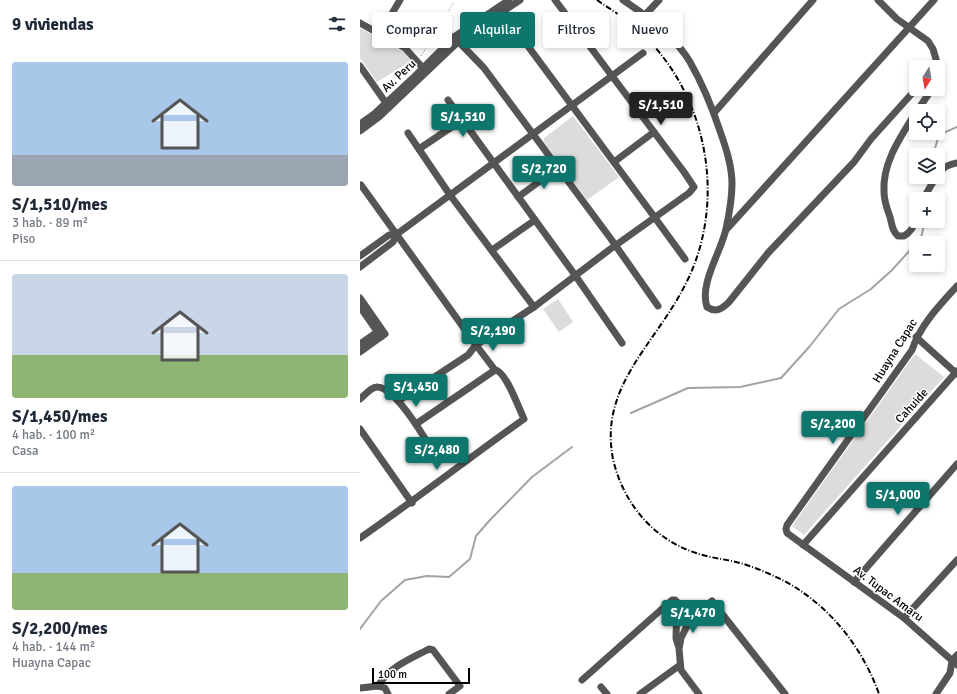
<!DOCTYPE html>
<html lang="es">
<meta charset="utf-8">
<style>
body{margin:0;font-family:Signika,sans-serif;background:#f2f2f3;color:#1f2937;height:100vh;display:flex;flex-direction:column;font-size:15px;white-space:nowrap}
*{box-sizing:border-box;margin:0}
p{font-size:13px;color:#747a83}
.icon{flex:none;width:22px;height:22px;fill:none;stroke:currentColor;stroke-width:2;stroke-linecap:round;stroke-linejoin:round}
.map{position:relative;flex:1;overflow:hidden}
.panel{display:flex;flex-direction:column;background:#fff;width:360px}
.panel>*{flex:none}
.banner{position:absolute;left:12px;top:12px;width:380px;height:36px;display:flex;gap:8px}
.needle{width:26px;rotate:191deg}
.fabs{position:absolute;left:549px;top:60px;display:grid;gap:8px}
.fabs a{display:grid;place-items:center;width:36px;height:36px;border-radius:4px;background:#fff;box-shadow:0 2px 6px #0003;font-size:20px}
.scale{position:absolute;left:12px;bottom:10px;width:98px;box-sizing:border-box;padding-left:4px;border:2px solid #000;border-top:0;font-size:11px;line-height:14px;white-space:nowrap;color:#000;-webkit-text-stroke:3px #fff;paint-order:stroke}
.price{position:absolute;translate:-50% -34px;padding:0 9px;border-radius:4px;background:#0f766e;color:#fff;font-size:13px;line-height:26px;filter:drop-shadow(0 1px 2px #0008)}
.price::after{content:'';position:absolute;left:50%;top:24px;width:12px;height:9px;margin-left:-6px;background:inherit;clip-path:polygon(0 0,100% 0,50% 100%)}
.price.on{background:#222;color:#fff}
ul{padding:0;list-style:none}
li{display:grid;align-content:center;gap:8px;height:212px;padding:0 12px}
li+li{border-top:1px solid #e0e1e3}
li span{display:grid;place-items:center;height:124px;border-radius:4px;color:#555}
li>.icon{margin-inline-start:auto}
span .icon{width:72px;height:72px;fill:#fffc;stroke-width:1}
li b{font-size:17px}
h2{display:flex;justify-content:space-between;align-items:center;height:48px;padding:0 12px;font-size:17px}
.pill{padding:0 14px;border-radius:4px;background:#fff;box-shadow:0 2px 6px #0003;font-size:14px;line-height:36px}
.pill.on{background:#0f766e;color:#fff}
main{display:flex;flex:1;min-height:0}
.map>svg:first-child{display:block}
.green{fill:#dcdcdc}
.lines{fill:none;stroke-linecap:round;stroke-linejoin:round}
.stream{stroke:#a3a3a3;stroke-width:2}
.path{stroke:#777;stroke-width:1;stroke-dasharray:1 2;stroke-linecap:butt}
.minor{stroke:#555;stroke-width:7}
.rail{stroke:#000;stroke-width:2;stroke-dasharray:6 2 1 2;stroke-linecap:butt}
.labels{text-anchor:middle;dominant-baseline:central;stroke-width:3;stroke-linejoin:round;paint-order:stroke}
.street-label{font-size:12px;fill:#000;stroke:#fff}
</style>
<main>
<section class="panel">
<h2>9 viviendas<svg class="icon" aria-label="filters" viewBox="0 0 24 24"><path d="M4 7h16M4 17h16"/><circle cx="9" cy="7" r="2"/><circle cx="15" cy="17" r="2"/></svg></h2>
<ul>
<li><span style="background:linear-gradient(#a9c7e8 75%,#9aa5b1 0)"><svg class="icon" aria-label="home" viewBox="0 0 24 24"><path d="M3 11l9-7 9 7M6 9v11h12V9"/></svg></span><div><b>S/1,510/mes</b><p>3 hab. · 89 m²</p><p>Piso</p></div></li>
<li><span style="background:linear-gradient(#c9d6e8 65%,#8fb573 0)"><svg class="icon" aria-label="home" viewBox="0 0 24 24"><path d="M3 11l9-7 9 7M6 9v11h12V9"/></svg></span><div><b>S/1,450/mes</b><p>4 hab. · 100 m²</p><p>Casa</p></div></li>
<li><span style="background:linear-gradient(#a9c7e8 70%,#8fb573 0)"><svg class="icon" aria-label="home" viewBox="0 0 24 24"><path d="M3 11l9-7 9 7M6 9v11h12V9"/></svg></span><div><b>S/2,200/mes</b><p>4 hab. · 144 m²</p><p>Huayna Capac</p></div></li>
</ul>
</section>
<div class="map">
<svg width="597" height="694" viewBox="0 0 597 694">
<rect width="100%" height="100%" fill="#fff"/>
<g class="green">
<path d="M 0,28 L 45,53 L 51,61 L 17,82 L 0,58 Z"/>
<path d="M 213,116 L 259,177 L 227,200 L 184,142 L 184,138 Z"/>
<path d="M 198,299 L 213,322 L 199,332 L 183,309 Z"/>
<path d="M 555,354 L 584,377 L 444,535 L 432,526 Z"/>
</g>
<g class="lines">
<g class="stream">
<path d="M 573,155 L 579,135 L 597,127"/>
<path d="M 569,184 L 569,177"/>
<path d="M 271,413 L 328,388 L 380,387 L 421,378 L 450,346 L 479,309 L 511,289 L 532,270 L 561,238 L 565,221"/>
<path d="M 0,629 L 21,601 L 45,580 L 67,576 L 89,577 L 110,559 L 116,536 L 130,520 L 172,477 L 212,447"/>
</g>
<path class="path" d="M 61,56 L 94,2"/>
<g class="minor">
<path d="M 263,0 C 286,15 316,38 330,62 C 342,83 352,107 360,131 C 366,148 372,166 372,184 C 372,198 369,215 366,229 C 361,252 339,284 347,307 C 356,313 362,309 369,302 L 408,253 L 494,162 L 511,139 L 556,89"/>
<path d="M 518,0 L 537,19 L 568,41 L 573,49 L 578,66 L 578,69"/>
<path d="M 139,7 L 290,211 L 325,259"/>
<path d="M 285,15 L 299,0"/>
<path d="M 0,23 L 45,48 L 63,68"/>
<path d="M 20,34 L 40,0"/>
<path d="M 94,37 L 124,68 L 251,239 L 298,306"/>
<path d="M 0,66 L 26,103"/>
<path d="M 88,100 L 215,275 L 262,343"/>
<path d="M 557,111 L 572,89"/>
<path d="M 556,112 C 541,136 522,163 524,192 C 524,201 527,209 530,217 C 532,224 532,231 538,236 L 544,236 C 551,232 554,227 556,219"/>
<path d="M 354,113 L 453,0"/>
<path d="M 0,124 L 14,114 L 54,77 L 94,37 L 149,0"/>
<path d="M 0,131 L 19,117 L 99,41 L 160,0"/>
<path d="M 48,133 L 90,195 L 174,307"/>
<path d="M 59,149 L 102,120"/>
<path d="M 254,162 L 294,132"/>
<path d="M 578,174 C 583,167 589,164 597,163"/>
<path d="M 158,197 L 198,168"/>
<path d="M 563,199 L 576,177"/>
<path d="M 366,230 L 574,0"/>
<path d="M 132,250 L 175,220"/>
<path d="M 0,256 L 29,235 L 37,234"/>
<path d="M 0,267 L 33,242 L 37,234 L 283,53"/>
<path d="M 597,286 C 580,305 560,325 552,350 L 427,525 L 426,529 L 427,533 L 544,618 L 597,665"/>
<path d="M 0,298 L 25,334 L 0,352"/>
<path d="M 0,307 L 21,337"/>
<path d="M 556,337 L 597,374"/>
<path d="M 0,344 L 20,330"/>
<path d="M 0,399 C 5,395 12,386 18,387 C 36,389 63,435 72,450"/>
<path d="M 38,401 L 108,355 L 116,345 L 174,307 L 249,250 L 329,193 L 334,187 L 324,172 L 195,0"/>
<path d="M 56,424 L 135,370"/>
<path d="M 0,429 L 52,503"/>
<path d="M 0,538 C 55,500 109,458 164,419 C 159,409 146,371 135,370 L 116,345 L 1,185"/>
<path d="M 443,545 L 597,371"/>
<path d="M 494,582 L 597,464"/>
<path d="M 544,618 L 597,560"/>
<path d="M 222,680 L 312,600 L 315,600 L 317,602 L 316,638 L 318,645"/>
<path d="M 18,686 C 29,667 50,659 69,649 L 73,650 L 100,686 L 89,694"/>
<path d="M 241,687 L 247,694"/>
<path d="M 0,688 L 18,686 L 25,688 L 28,694"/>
<path d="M 280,694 L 320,665"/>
<path d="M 339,694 L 321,670 L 319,649 L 321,638 L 330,620 L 352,601 L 425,694"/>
<path d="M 576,694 L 590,673 L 592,661 L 597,655"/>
</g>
<path class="rail" d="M 237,0 C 250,9 265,18 277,29 C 349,93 369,205 323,289 C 293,346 239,388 253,459 C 263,503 293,539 336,553 C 350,558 365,559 380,563 C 391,566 403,571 414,576 C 463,598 501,643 519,694"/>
</g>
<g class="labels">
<g class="street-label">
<text transform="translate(39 76) rotate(-43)">Av. Peru</text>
<text transform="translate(535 351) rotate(-58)">Huayna Capac</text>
<text transform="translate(552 406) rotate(-48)">Cahuide</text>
<text transform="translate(528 594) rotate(37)">Av. Tupac Amaru</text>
</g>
</g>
</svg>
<div class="fabs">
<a><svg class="needle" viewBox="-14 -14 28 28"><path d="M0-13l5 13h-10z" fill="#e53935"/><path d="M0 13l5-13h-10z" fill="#747a83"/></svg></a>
<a><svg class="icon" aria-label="locate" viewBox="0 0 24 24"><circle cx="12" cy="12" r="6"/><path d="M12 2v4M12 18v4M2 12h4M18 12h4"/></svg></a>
<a><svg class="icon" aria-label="layers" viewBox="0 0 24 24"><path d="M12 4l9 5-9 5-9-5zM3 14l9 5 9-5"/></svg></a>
<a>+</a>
<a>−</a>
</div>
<div class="scale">100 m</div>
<b class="price on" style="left:301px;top:126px">S/1,510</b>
<b class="price" style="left:103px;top:138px">S/1,510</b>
<b class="price" style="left:184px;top:190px">S/2,720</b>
<b class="price" style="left:133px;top:352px">S/2,190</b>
<b class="price" style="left:56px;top:408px">S/1,450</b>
<b class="price" style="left:473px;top:445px">S/2,200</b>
<b class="price" style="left:77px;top:471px">S/2,480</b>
<b class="price" style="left:538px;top:516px">S/1,000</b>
<b class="price" style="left:333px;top:634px">S/1,470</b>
<div class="banner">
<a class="pill">Comprar</a>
<a class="pill on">Alquilar</a>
<a class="pill">Filtros</a>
<a class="pill">Nuevo</a>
</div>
</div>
</main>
